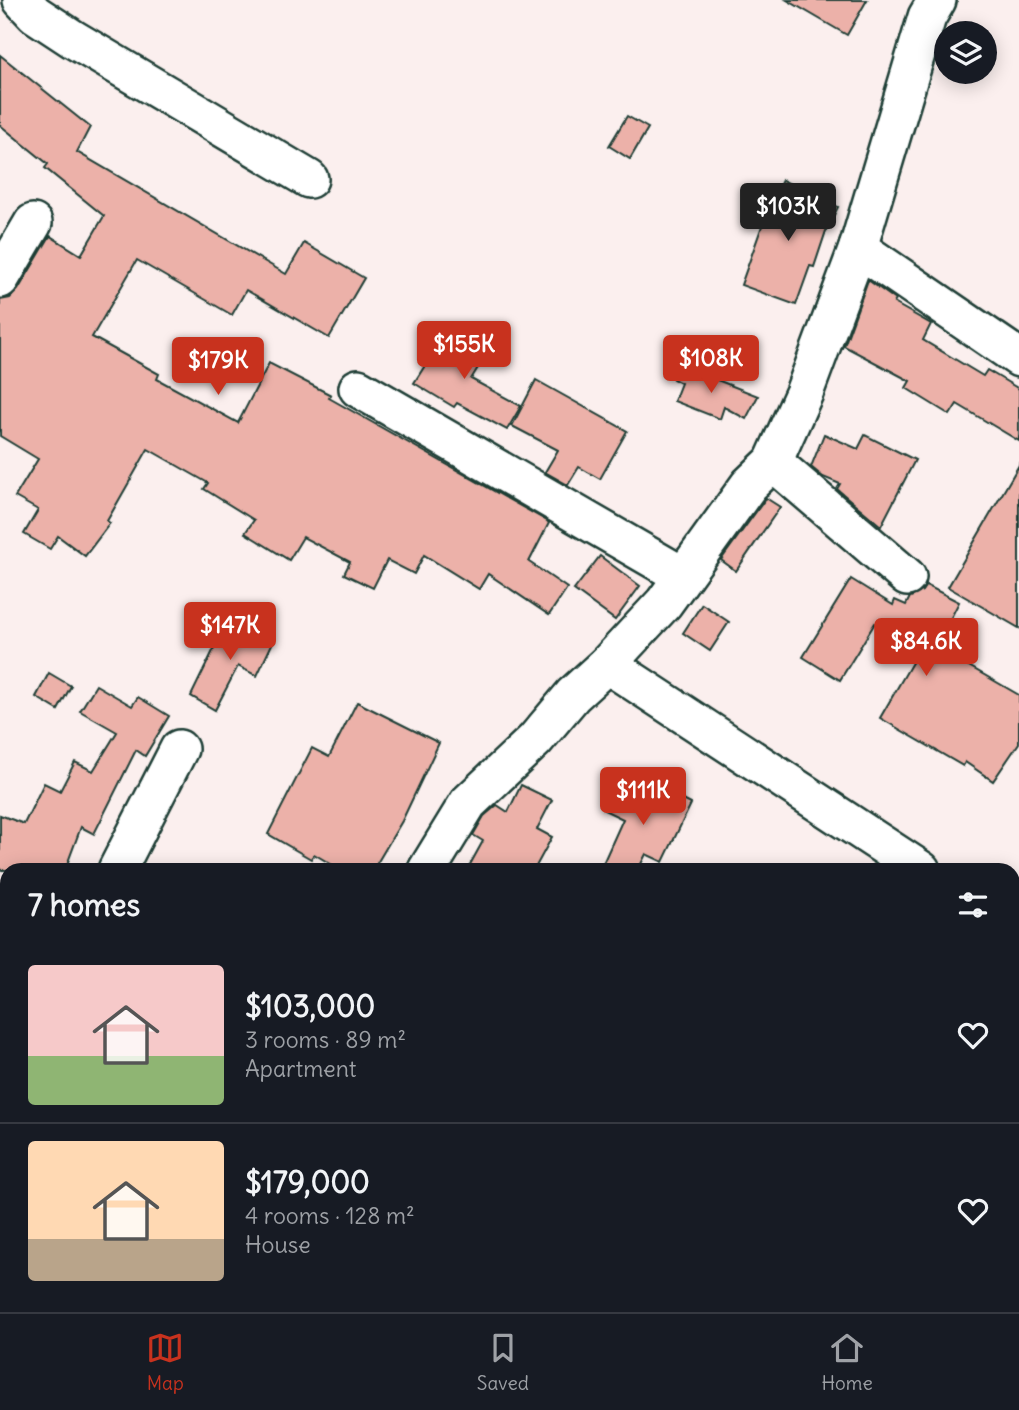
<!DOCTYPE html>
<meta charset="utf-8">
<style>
body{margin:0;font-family:Delius,sans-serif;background:#20242c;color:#f1f3f6;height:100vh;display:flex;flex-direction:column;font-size:26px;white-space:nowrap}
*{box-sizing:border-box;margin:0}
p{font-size:23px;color:#9ea1a6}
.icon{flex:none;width:38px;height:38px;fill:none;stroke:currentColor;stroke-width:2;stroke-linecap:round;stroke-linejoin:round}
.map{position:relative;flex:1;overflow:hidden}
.drawer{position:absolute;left:0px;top:863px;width:1020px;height:450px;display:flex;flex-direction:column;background:#171b24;border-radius:21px 21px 0 0;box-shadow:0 4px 18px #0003}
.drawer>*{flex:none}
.buttons{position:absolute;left:934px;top:21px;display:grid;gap:14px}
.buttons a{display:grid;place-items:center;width:63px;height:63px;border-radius:50%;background:#171b24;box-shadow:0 4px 18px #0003;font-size:35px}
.price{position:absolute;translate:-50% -60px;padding:0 16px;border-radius:7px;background:#c8321e;color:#fff;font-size:23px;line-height:46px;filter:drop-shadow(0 2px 4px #0008)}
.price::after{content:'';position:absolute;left:50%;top:42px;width:21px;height:16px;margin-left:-10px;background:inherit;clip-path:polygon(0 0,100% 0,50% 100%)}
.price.current{background:#222;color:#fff}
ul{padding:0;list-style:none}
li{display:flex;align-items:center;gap:21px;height:175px;padding:0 28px}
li+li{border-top:2px solid #363941}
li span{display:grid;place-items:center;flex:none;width:196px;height:140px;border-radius:7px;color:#555}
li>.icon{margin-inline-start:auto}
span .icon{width:84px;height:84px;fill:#fffc;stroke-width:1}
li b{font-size:30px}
h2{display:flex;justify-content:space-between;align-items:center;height:84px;padding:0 28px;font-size:30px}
.dock{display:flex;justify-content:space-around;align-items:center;height:98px;border-top:2px solid #363941;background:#171b24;font-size:19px;color:#9ea1a6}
.dock a{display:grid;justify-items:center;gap:4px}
.dock .current{color:#c8321e}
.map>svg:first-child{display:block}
.building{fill:#ecb1a9;stroke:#1f3d34;stroke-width:2}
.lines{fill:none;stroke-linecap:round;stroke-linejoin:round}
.minor-casing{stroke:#1f3d34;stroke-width:42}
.minor{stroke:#fff;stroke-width:37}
</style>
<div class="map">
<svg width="1019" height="1312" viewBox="0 0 1019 1312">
<rect width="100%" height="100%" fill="#fbefee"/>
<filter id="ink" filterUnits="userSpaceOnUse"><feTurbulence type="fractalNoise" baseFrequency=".0143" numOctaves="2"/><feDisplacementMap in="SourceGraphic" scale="14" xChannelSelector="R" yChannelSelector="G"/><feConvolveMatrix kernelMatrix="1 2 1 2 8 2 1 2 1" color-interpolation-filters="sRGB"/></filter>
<g filter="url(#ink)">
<g class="building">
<path d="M 787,0 L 867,0 L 847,35 Z"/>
<path d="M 0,55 L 90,127 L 77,152 L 286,274 L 304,243 L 364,278 L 329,338 L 246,290 L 232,315 L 137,260 L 92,337 L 159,374 L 157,379 L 238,423 L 269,363 L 331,395 L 329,398 L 547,521 L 549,523 L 529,562 L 567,588 L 549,615 L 488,574 L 479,589 L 424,555 L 414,574 L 387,560 L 373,588 L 344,574 L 350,562 L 303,537 L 289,560 L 245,533 L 254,520 L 204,489 L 208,483 L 148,449 L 107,521 L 110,523 L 85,556 L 58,536 L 50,549 L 24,534 L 38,510 L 15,497 L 38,459 L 0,436 L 0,300 L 10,298 L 18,290 L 50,236 L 81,255 L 104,216 L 45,168 L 48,164 L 0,125 Z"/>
<path d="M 627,116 L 648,128 L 630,159 L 609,146 Z"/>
<path d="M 782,180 L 838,207 L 826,231 L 814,267 L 810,266 L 796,305 L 741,285 L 768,209 Z"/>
<path d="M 868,280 L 896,300 L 894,303 L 931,324 L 923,340 L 983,376 L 987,370 L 1019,389 L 1019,441 L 957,404 L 950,415 L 906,388 L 910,381 L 844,346 Z"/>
<path d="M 448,329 L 487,353 L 471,379 L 521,406 L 507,430 L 457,403 L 454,407 L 414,383 Z"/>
<path d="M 679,365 L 758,396 L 746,419 L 724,407 L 720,419 L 674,401 L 681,383 L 673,379 Z"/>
<path d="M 536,380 L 627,431 L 600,479 L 579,467 L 568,485 L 545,472 L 558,450 L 512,426 Z"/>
<path d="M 824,434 L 858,449 L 865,435 L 915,460 L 881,526 L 837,489 L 840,484 L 823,477 L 811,467 Z"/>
<path d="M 1019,465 L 1019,628 L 948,587 Z"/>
<path d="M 766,498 L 780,507 L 736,571 L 721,560 Z"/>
<path d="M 600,556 L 640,586 L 615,620 L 574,590 Z"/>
<path d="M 851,579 L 893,605 L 895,600 L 906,605 L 910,597 L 922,591 L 926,585 L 959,602 L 936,647 L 1019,695 L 1019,743 L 993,781 L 965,762 L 963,766 L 880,718 L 921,647 L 875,623 L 840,680 L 803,657 Z"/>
<path d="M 702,604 L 729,622 L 710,651 L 683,633 Z"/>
<path d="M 228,620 L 273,642 L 257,676 L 238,666 L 215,710 L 191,696 Z"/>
<path d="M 49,673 L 71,686 L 58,710 L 36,697 Z"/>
<path d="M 96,685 L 132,706 L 138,697 L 169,716 L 145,756 L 136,750 L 94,834 L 81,827 L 65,870 L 0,870 L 0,815 L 24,824 L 44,783 L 60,791 L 75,762 L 93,771 L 117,732 L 80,711 Z"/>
<path d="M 357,702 L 439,743 L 402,821 L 373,870 L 341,870 L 314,854 L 311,859 L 268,834 L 312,748 L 329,757 Z"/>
<path d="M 521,785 L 552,800 L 537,829 L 552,837 L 534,870 L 467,870 L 483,841 L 473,835 L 484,816 L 497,805 L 508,812 Z"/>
<path d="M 616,785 L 648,801 L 656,786 L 691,804 L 663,862 L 646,854 L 638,870 L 600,870 L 623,819 L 604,810 Z"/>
</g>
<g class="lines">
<defs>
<g id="minor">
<path d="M 22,0 L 35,14 L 73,39 L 309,179"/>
<path d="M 858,248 L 1019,358"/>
<path d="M 0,279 L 33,223"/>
<path d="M 358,388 L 683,576"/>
<path d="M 773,462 L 907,577"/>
<path d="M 607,664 L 921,870"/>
<path d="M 117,870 L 179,749"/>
<path d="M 427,870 L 468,803 L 535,740 L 573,695 L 607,664 L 664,603 L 749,485 L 773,462 L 804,393 L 858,248 L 927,17 L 937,0"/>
<path d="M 1013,931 L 1019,935"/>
<path d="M 1013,1196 L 1019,1186"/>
<path d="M 0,1280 L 7,1278"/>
<path d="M 483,1306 L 484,1312"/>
<path d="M 646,1306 L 648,1312"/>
<path d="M 173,1312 L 176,1306"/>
<path d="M 207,1312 L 242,1306"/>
<path d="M 944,1312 L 948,1306"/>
</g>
</defs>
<use href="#minor" class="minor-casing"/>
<use href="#minor" class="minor"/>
</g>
</g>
</svg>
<div class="buttons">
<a><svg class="icon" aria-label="layers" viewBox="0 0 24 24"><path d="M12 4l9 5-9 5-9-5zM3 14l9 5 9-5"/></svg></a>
</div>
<b class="price current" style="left:788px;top:243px">$103K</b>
<b class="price" style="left:464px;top:381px">$155K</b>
<b class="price" style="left:711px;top:395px">$108K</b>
<b class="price" style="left:218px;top:397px">$179K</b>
<b class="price" style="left:230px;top:662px">$147K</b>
<b class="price" style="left:926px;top:678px">$84.6K</b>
<b class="price" style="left:643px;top:827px">$111K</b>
<section class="drawer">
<h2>7 homes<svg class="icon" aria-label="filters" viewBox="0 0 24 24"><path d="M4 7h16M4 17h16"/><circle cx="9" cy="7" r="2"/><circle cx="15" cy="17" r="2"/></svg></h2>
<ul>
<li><span style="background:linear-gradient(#f6c9c9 65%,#8fb573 0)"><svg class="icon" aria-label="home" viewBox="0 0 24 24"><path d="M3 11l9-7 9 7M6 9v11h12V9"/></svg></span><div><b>$103,000</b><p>3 rooms · 89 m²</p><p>Apartment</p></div><svg class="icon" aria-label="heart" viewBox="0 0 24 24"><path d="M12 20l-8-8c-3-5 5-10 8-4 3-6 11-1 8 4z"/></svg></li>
<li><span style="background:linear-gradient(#ffd9b3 70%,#b9a48a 0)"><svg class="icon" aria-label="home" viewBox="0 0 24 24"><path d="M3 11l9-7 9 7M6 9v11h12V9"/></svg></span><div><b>$179,000</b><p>4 rooms · 128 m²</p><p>House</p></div><svg class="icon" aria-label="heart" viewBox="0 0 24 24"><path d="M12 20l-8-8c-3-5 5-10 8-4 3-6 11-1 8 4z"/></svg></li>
</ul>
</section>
</div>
<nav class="dock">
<a class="current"><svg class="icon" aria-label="map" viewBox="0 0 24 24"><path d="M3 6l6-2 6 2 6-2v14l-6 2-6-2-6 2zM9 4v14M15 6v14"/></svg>Map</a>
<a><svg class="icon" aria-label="saved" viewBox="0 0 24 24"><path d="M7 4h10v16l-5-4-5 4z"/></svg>Saved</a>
<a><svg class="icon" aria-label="home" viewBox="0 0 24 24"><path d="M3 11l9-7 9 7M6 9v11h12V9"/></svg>Home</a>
</nav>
